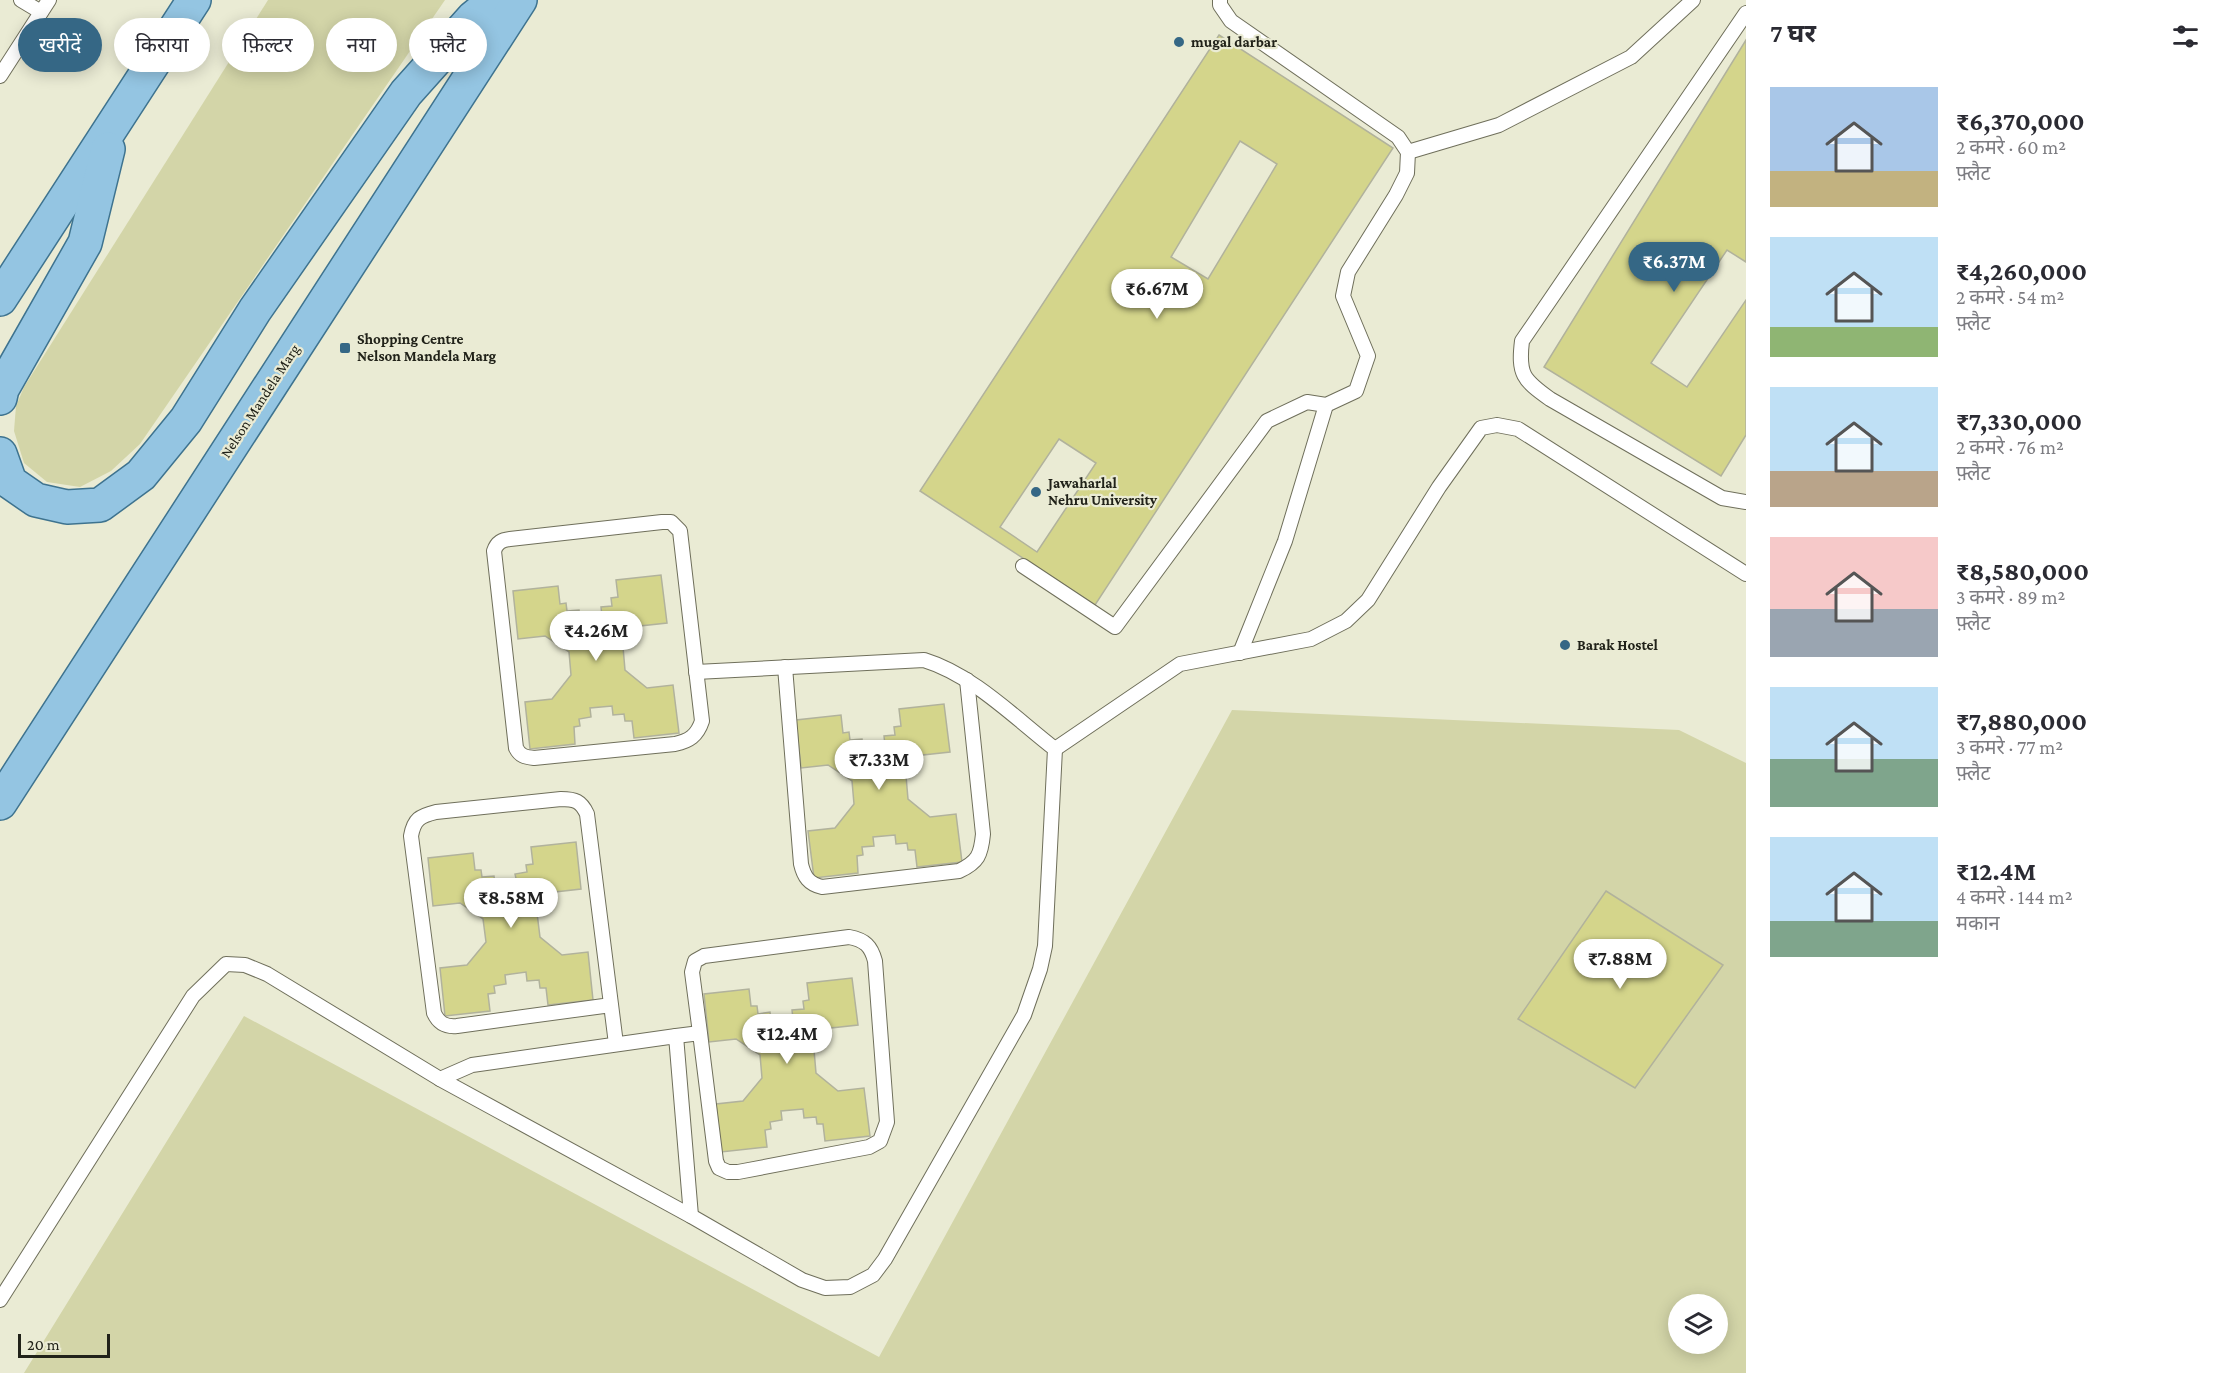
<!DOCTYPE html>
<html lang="hi">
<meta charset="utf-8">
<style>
body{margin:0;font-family:"Crimson Pro","Noto Sans Devanagari",serif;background:#f2f2f3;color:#2b2b33;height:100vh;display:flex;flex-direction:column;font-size:22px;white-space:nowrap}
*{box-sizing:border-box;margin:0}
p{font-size:20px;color:#7c7c81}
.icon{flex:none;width:33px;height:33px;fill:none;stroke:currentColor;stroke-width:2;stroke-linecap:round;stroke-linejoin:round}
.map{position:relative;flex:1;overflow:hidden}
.sheet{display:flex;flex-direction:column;background:#fff;width:480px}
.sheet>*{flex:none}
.hud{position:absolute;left:18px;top:18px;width:570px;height:54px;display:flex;gap:12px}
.controls{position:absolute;left:1668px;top:1294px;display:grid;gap:12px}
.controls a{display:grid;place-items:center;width:60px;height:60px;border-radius:50%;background:#fff;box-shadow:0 3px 15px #0003;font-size:30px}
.scale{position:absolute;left:18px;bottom:15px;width:92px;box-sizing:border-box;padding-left:6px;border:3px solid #212219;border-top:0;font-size:16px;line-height:21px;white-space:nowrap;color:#212219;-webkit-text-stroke:4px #eaebd4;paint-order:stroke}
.price{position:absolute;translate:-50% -51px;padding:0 14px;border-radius:21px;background:#fff;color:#222;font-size:20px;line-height:39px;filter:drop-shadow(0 2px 3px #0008)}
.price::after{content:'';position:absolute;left:50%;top:36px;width:18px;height:14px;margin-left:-9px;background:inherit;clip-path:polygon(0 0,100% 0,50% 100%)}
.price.current{background:#356785;color:#fff}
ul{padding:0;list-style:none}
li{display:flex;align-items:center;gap:18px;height:150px;padding:0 24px}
li span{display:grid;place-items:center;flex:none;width:168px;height:120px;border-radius:0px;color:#555}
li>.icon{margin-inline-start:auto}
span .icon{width:72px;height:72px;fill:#fffc;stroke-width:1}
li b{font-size:26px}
h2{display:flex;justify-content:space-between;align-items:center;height:72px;padding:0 24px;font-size:26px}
.chip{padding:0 21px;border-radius:27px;background:#fff;box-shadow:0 3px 15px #0003;font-size:21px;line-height:54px}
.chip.current{background:#356785;color:#fff}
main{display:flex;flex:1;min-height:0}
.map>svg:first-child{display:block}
.green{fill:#d3d5a8;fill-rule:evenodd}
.building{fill:#d4d58b;stroke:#b1b29c;stroke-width:1.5;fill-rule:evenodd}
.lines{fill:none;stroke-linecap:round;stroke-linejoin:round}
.lane-casing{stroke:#6f6f5b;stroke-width:16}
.primary-casing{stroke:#3e738f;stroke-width:36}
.lane{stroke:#fff;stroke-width:14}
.primary{stroke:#94c5e2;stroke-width:33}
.poi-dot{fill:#356785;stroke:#eaebd4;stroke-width:2}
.labels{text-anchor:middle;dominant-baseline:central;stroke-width:4.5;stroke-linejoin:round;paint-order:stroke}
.poi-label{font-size:15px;font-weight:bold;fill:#212219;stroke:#eaebd4;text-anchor:start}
.street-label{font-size:15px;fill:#212219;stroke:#eaebd4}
</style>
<main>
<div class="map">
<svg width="1746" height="1373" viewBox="0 0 1746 1373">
<rect width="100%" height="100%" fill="#eaebd4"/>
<g class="green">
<path d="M 268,0 L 445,0 L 140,444 L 111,471 L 80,487 L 47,482 L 24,463 L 14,431 L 16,406 L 24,387 Z"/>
<path d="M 1232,710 L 1679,730 L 1746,763 L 1746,1373 L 24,1373 L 244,1016 L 879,1357 ZM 1678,1305 L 1718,1305 L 1718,1344 L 1678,1344 Z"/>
</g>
<g class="building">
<path d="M 1219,35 L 1393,148 L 1095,605 L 920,491 ZM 1240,141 L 1277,164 L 1208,279 L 1171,257 ZM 1059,439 L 1096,463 L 1037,552 L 1000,527 Z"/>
<path d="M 1746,40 L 1746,262 L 1727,250 L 1651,363 L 1687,387 L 1746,300 L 1746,435 L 1721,476 L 1544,367 Z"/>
<path d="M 661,575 L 667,623 L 640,626 L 623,647 L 625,670 L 647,688 L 673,685 L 679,733 L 634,738 L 632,721 L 625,721 L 624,714 L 613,715 L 612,706 L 590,708 L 591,717 L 579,719 L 580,726 L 574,727 L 575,744 L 530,749 L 525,702 L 552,699 L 571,675 L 569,652 L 545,636 L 518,639 L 513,591 L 558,586 L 560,604 L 566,603 L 567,611 L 579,610 L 580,619 L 602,616 L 601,607 L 612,606 L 611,598 L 618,597 L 616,580 Z"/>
<path d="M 944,704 L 950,752 L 923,755 L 906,776 L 908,799 L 930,817 L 956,814 L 962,862 L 917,867 L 915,850 L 908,850 L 907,843 L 896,844 L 895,835 L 873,837 L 874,846 L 862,847 L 863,855 L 857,856 L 858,873 L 814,878 L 808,831 L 835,828 L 854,804 L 852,781 L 828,765 L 801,768 L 796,720 L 841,715 L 843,733 L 849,732 L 850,740 L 862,739 L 863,748 L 885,745 L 884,736 L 895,735 L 894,727 L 901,726 L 899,709 Z"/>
<path d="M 576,842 L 581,889 L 555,892 L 537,913 L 540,937 L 562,955 L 588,952 L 593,1000 L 548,1005 L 546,988 L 540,988 L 539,980 L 527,981 L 526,972 L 505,975 L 506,984 L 494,986 L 495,993 L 488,994 L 490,1011 L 445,1016 L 440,968 L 467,965 L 486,942 L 483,919 L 460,903 L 433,906 L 428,858 L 473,853 L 475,870 L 481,870 L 482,877 L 494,876 L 495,885 L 517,883 L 515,874 L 527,872 L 526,865 L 533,864 L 531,847 Z"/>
<path d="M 1606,891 L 1723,965 L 1635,1088 L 1518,1019 Z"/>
<path d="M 852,978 L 858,1025 L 831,1028 L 814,1050 L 816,1073 L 838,1091 L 864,1088 L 870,1136 L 825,1141 L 823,1124 L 817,1124 L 816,1117 L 804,1118 L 803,1109 L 781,1111 L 782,1120 L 770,1122 L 771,1129 L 765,1130 L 767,1147 L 721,1152 L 716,1104 L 743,1101 L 762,1078 L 760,1055 L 736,1039 L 709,1042 L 704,994 L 749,989 L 751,1006 L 757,1006 L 758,1014 L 770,1012 L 771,1021 L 793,1019 L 792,1010 L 804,1009 L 803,1001 L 809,1000 L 807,983 Z"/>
</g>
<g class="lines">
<defs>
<g id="lane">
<path d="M 21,0 L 41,12"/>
<path d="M 1746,13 L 1522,341 C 1518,374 1523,380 1550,399 L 1722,498 L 1746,502"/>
<path d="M 0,76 L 49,0"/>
<path d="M 1408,152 L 1499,125 L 1631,57 L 1693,0"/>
<path d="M 662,522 L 671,522 L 680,531 L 702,721 C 697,736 689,741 675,744 L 534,758 C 525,757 520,756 516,748 L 494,551 C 497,542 502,540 510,539 Z"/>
<path d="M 1023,566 L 1115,627 L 1267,421 L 1307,402 L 1326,405 L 1356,391 L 1368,356 L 1343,296 L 1348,272 L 1396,195 L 1407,173 L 1408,152 L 1398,137 L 1231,21 L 1220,5 L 1220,0"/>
<path d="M 1240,653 L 1285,541 L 1326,405"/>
<path d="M 785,667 L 801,864 C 804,877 809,884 822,887 L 959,871 C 978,862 981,855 983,834 L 967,680"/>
<path d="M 1055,749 L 1180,664 L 1311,639 L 1346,621 L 1368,600 L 1439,487 L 1481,428 L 1497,425 L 1518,429 L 1746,574"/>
<path d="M 611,1005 L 457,1026 C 446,1027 439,1024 434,1013 L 411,836 C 414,819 420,816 436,812 L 561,799 C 575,799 581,801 587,814 L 616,1044"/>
<path d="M 676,1036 L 700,1033 L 716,1161 L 719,1168 L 728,1172 L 738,1172 L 869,1147 L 880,1141 L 887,1122 L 875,961 C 871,946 865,940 849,937 L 704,956 L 695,961 L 692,972 L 700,1033"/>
<path d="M 440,1079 L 472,1065 L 676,1036 L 691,1216"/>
<path d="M 0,1300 L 193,996 L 226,964 L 245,965 L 267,974 L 440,1079 L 691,1216 L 802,1280 L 825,1288 L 850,1287 L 873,1275 L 885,1259 L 1024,1015 L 1040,969 L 1045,946 L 1055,749 C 1015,718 973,675 924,660 L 696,672"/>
</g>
<g id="primary">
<path d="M 0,299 L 194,0"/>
<path d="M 0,398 L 2,389 L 85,243 L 108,149"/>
<path d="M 0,454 L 10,482 L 36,500 L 67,507 L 100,505 L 141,475 L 186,420 L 255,310 L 406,93 L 473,18 L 495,0"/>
<path d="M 0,803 L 520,0"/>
</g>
</defs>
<use href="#lane" class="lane-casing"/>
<use href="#primary" class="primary-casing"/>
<use href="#lane" class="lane"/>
<use href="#primary" class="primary"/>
</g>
<g class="poi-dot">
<circle cx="1179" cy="42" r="6"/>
<rect x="339" y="342" width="12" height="12" rx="3"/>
<circle cx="1036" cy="492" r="6"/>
<circle cx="1565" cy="645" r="6"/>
</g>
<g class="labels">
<g class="poi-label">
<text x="1191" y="42">mugal darbar</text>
<text x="357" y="339">Shopping Centre<tspan x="357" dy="17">Nelson Mandela Marg</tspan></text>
<text x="1048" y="483">Jawaharlal<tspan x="1048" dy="17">Nehru University</tspan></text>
<text x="1577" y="645">Barak Hostel</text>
</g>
<g class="street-label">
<text transform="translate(260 401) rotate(-57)">Nelson Mandela Marg</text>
</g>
</g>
</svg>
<div class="controls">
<a><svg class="icon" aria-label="layers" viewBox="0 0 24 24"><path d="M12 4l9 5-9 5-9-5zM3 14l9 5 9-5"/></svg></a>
</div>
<div class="scale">20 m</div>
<b class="price current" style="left:1674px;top:293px">₹6.37M</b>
<b class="price" style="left:1157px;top:320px">₹6.67M</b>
<b class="price" style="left:596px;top:662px">₹4.26M</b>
<b class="price" style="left:879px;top:791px">₹7.33M</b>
<b class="price" style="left:511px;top:929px">₹8.58M</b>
<b class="price" style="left:1620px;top:990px">₹7.88M</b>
<b class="price" style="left:787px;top:1065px">₹12.4M</b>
<div class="hud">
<a class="chip current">खरीदें</a>
<a class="chip">किराया</a>
<a class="chip">फ़िल्टर</a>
<a class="chip">नया</a>
<a class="chip">फ़्लैट</a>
</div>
</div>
<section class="sheet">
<h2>7 घर<svg class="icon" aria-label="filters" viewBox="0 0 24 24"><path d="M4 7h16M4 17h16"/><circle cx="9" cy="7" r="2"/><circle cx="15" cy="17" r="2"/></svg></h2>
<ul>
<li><span style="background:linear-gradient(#a9c7e8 70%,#c2b280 0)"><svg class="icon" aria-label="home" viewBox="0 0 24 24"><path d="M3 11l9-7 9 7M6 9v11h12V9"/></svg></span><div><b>₹6,370,000</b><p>2 कमरे · 60 m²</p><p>फ़्लैट</p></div></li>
<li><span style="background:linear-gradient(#bfe0f5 75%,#8fb573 0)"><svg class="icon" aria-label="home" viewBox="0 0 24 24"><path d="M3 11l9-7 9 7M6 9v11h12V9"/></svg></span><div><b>₹4,260,000</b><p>2 कमरे · 54 m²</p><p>फ़्लैट</p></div></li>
<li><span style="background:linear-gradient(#bfe0f5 70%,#b9a48a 0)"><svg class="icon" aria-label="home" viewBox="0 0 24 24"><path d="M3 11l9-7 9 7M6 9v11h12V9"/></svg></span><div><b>₹7,330,000</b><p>2 कमरे · 76 m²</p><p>फ़्लैट</p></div></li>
<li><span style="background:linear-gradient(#f6c9c9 60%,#9aa5b1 0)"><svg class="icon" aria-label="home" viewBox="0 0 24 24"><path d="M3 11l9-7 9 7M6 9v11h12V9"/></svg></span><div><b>₹8,580,000</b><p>3 कमरे · 89 m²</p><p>फ़्लैट</p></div></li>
<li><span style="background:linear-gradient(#bfe0f5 60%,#7fa58c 0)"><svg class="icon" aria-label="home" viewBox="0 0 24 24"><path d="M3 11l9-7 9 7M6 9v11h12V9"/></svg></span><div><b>₹7,880,000</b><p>3 कमरे · 77 m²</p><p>फ़्लैट</p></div></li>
<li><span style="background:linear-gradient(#bfe0f5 70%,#7fa58c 0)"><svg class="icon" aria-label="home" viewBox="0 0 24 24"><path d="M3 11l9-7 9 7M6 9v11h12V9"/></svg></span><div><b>₹12.4M</b><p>4 कमरे · 144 m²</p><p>मकान</p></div></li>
</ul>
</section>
</main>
